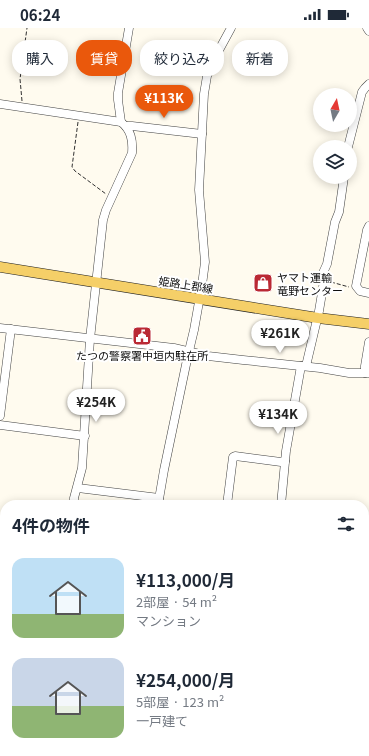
<!DOCTYPE html>
<html lang="ja">
<meta charset="utf-8">
<style>
body{margin:0;font-family:Georgia,"Noto Sans JP",serif;background:#f6f6f7;color:#1f2937;height:100vh;display:flex;flex-direction:column;font-size:15px;white-space:nowrap}
*{box-sizing:border-box;margin:0}
p{font-size:13px;color:#747a83}
.icon{flex:none;width:22px;height:22px;fill:none;stroke:currentColor;stroke-width:2;stroke-linecap:round;stroke-linejoin:round}
.map{position:relative;flex:1;overflow:hidden}
.details{position:absolute;left:0px;top:472px;width:369px;height:256px;display:flex;flex-direction:column;background:#fff;border-radius:16px 16px 0 0;box-shadow:0 2px 10px #0003}
.details>*{flex:none}
.top-card{position:absolute;left:12px;top:12px;width:345px;height:36px;display:flex;gap:8px}
.needle{width:26px;rotate:9deg}
.buttons{position:absolute;left:313px;top:60px;display:grid;gap:8px}
.buttons a{display:grid;place-items:center;width:44px;height:44px;border-radius:50%;background:#fff;box-shadow:0 2px 10px #0003;font-size:20px}
.price{position:absolute;translate:-50% -34px;padding:0 9px;border-radius:14px;background:#fff;color:#222;font-size:13px;line-height:26px;filter:drop-shadow(0 1px 2px #0008)}
.price::after{content:'';position:absolute;left:50%;top:24px;width:12px;height:9px;margin-left:-6px;background:inherit;clip-path:polygon(0 0,100% 0,50% 100%)}
.price.selected{background:#ea580c;color:#fff}
ul{padding:0;list-style:none}
li{display:flex;align-items:center;gap:12px;height:100px;padding:0 12px}
li span{display:grid;place-items:center;flex:none;width:112px;height:80px;border-radius:12px;color:#555}
li>.icon{margin-inline-start:auto}
span .icon{width:48px;height:48px;fill:#fffc;stroke-width:1}
li b{font-size:17px}
h2{display:flex;justify-content:space-between;align-items:center;height:48px;padding:0 12px;font-size:17px}
.tag{padding:0 14px;border-radius:16px;background:#fff;box-shadow:0 2px 10px #0003;font-size:14px;line-height:36px}
.tag.selected{background:#ea580c;color:#fff}
.status{display:flex;justify-content:space-between;align-items:center;height:28px;padding:0 20px;background:#fff;direction:ltr}
.status svg{height:11px;fill:currentColor}
.map>svg:first-child{display:block}
.lines{fill:none;stroke-linecap:round;stroke-linejoin:round}
.minor-casing{stroke:#414141;stroke-width:9}
.major-casing{stroke:#1f1f1f;stroke-width:11}
.path{stroke:#303030;stroke-width:1;stroke-dasharray:4 2;stroke-linecap:butt}
.minor{stroke:#fff;stroke-width:8}
.major{stroke:#f5cf68;stroke-width:10}
.labels{text-anchor:middle;dominant-baseline:central;stroke-width:4;stroke-linejoin:round;paint-order:stroke}
.poi-label{font-size:11px;fill:#0e0e0e;stroke:#fff;text-anchor:start}
.street-label{font-size:11px;fill:#0e0e0e;stroke:#fff}
</style>
<div class="status"><b>06:24</b><svg viewBox="0 0 49 12"><path d="M0 12V9h3v3zM5 12V6h3v6zM10 12V3h3v9zM15 12V0h3v12zM26 1h20v11H26zM47 4h2v5h-2z"/></svg></div>
<div class="map">
<svg width="369" height="728" viewBox="0 0 369 728">
<rect width="100%" height="100%" fill="#fffbef"/>
<g class="lines">
<defs>
<g id="minor">
<path d="M 367,0 L 369,3"/>
<path d="M 0,76 L 121,94 C 131,102 133,112 132,125 L 106,182 L 103,192 L 90,311 L 82,440 L 74,470 L 74,477"/>
<path d="M 121,94 L 118,72 L 118,65 L 129,0"/>
<path d="M 126,98 L 132,98 L 202,106"/>
<path d="M 348,119 L 362,64 L 365,60 L 369,56"/>
<path d="M 369,198 L 367,202 L 356,258 L 360,263 L 369,265"/>
<path d="M 0,300 L 174,320 L 208,328 L 243,332 L 320,340 L 349,345 L 369,345"/>
<path d="M 306,338 L 319,283 L 324,253 L 322,247 L 327,236 L 335,194 L 339,184 L 344,149"/>
<path d="M 365,345 L 365,338 L 369,314"/>
<path d="M 0,388 L 11,301"/>
<path d="M 0,397 L 85,408"/>
<path d="M 78,460 L 159,470"/>
<path d="M 158,477 L 164,442 L 188,327 L 194,302 L 202,257 L 205,234 L 199,162 L 204,66 L 207,48 L 213,33 L 231,0"/>
<path d="M 227,477 L 233,429 L 235,428 L 281,434 L 285,433"/>
<path d="M 281,477 L 286,423 L 301,338"/>
<path d="M 0,502 L 5,502"/>
<path d="M 0,598 L 5,599"/>
<path d="M 364,628 L 369,583"/>
<path d="M 364,638 L 369,639"/>
<path d="M 46,728 L 46,723"/>
<path d="M 104,728 L 105,723"/>
<path d="M 255,728 L 255,723"/>
<path d="M 352,728 L 353,723"/>
</g>
<path id="major" d="M 0,239 L 318,290 L 369,296"/>
</defs>
<use href="#minor" class="minor-casing"/>
<use href="#major" class="major-casing"/>
<g class="path">
<path d="M 22,73 L 20,51 L 27,0"/>
<path d="M 78,94 L 72,139 L 75,143 L 106,166"/>
<path d="M 331,254 L 349,259"/>
<path d="M 179,728 L 180,723"/>
</g>
<use href="#minor" class="minor"/>
<use href="#major" class="major"/>
</g>
<defs>
<symbol id="shop-square" viewBox="-11 -11 22 22"><rect x="-9" y="-9" width="18" height="18" rx="4" fill="#ba2934" stroke="#fff"/><path d="M-5-2.5h2.3a2.7 3.5 0 0 1 5.4 0H5L5.5 6h-11ZM-1.5-2.5h3a1.5 2.3 0 0 0-3 0Z" fill="#fff"/></symbol>
<symbol id="civic-square" viewBox="-11 -11 22 22"><rect x="-9" y="-9" width="18" height="18" rx="4" fill="#ba2934" stroke="#fff"/><path d="M-.6-6.5H3V-4.5H.6V-3L4-1V1h2V6H-6V1h2V-1L-.6-3ZM-1.2 2.5V6h2.4V2.5Z" fill="#fff"/></symbol>
</defs>
<g fill-rule="evenodd">
<use href="#shop-square" x="252" y="244" width="22" height="22"/>
<use href="#civic-square" x="131" y="297" width="22" height="22"/>
</g>
<g class="labels">
<g class="poi-label">
<text x="277" y="249">ヤマト運輸<tspan x="277" dy="13">竜野センター</tspan></text>
<text x="142" y="327" text-anchor="middle">たつの警察署中垣内駐在所</text>
</g>
<g class="street-label">
<text transform="translate(186 256) rotate(9)">姫路上郡線</text>
</g>
</g>
</svg>
<div class="buttons">
<a><svg class="needle" viewBox="-14 -14 28 28"><path d="M0-13l5 13h-10z" fill="#e53935"/><path d="M0 13l5-13h-10z" fill="#747a83"/></svg></a>
<a><svg class="icon" aria-label="layers" viewBox="0 0 24 24"><path d="M12 4l9 5-9 5-9-5zM3 14l9 5 9-5"/></svg></a>
</div>
<b class="price selected" style="left:164px;top:91px">¥113K</b>
<b class="price" style="left:280px;top:326px">¥261K</b>
<b class="price" style="left:96px;top:395px">¥254K</b>
<b class="price" style="left:278px;top:407px">¥134K</b>
<div class="top-card">
<a class="tag">購入</a>
<a class="tag selected">賃貸</a>
<a class="tag">絞り込み</a>
<a class="tag">新着</a>
</div>
<section class="details">
<h2>4件の物件<svg class="icon" aria-label="filters" viewBox="0 0 24 24"><path d="M4 7h16M4 17h16"/><circle cx="9" cy="7" r="2"/><circle cx="15" cy="17" r="2"/></svg></h2>
<ul>
<li><span style="background:linear-gradient(#bfe0f5 70%,#8fb573 0)"><svg class="icon" aria-label="home" viewBox="0 0 24 24"><path d="M3 11l9-7 9 7M6 9v11h12V9"/></svg></span><div><b>¥113,000/月</b><p>2部屋 · 54 m²</p><p>マンション</p></div></li>
<li><span style="background:linear-gradient(#c9d6e8 60%,#8fb573 0)"><svg class="icon" aria-label="home" viewBox="0 0 24 24"><path d="M3 11l9-7 9 7M6 9v11h12V9"/></svg></span><div><b>¥254,000/月</b><p>5部屋 · 123 m²</p><p>一戸建て</p></div></li>
</ul>
</section>
</div>
